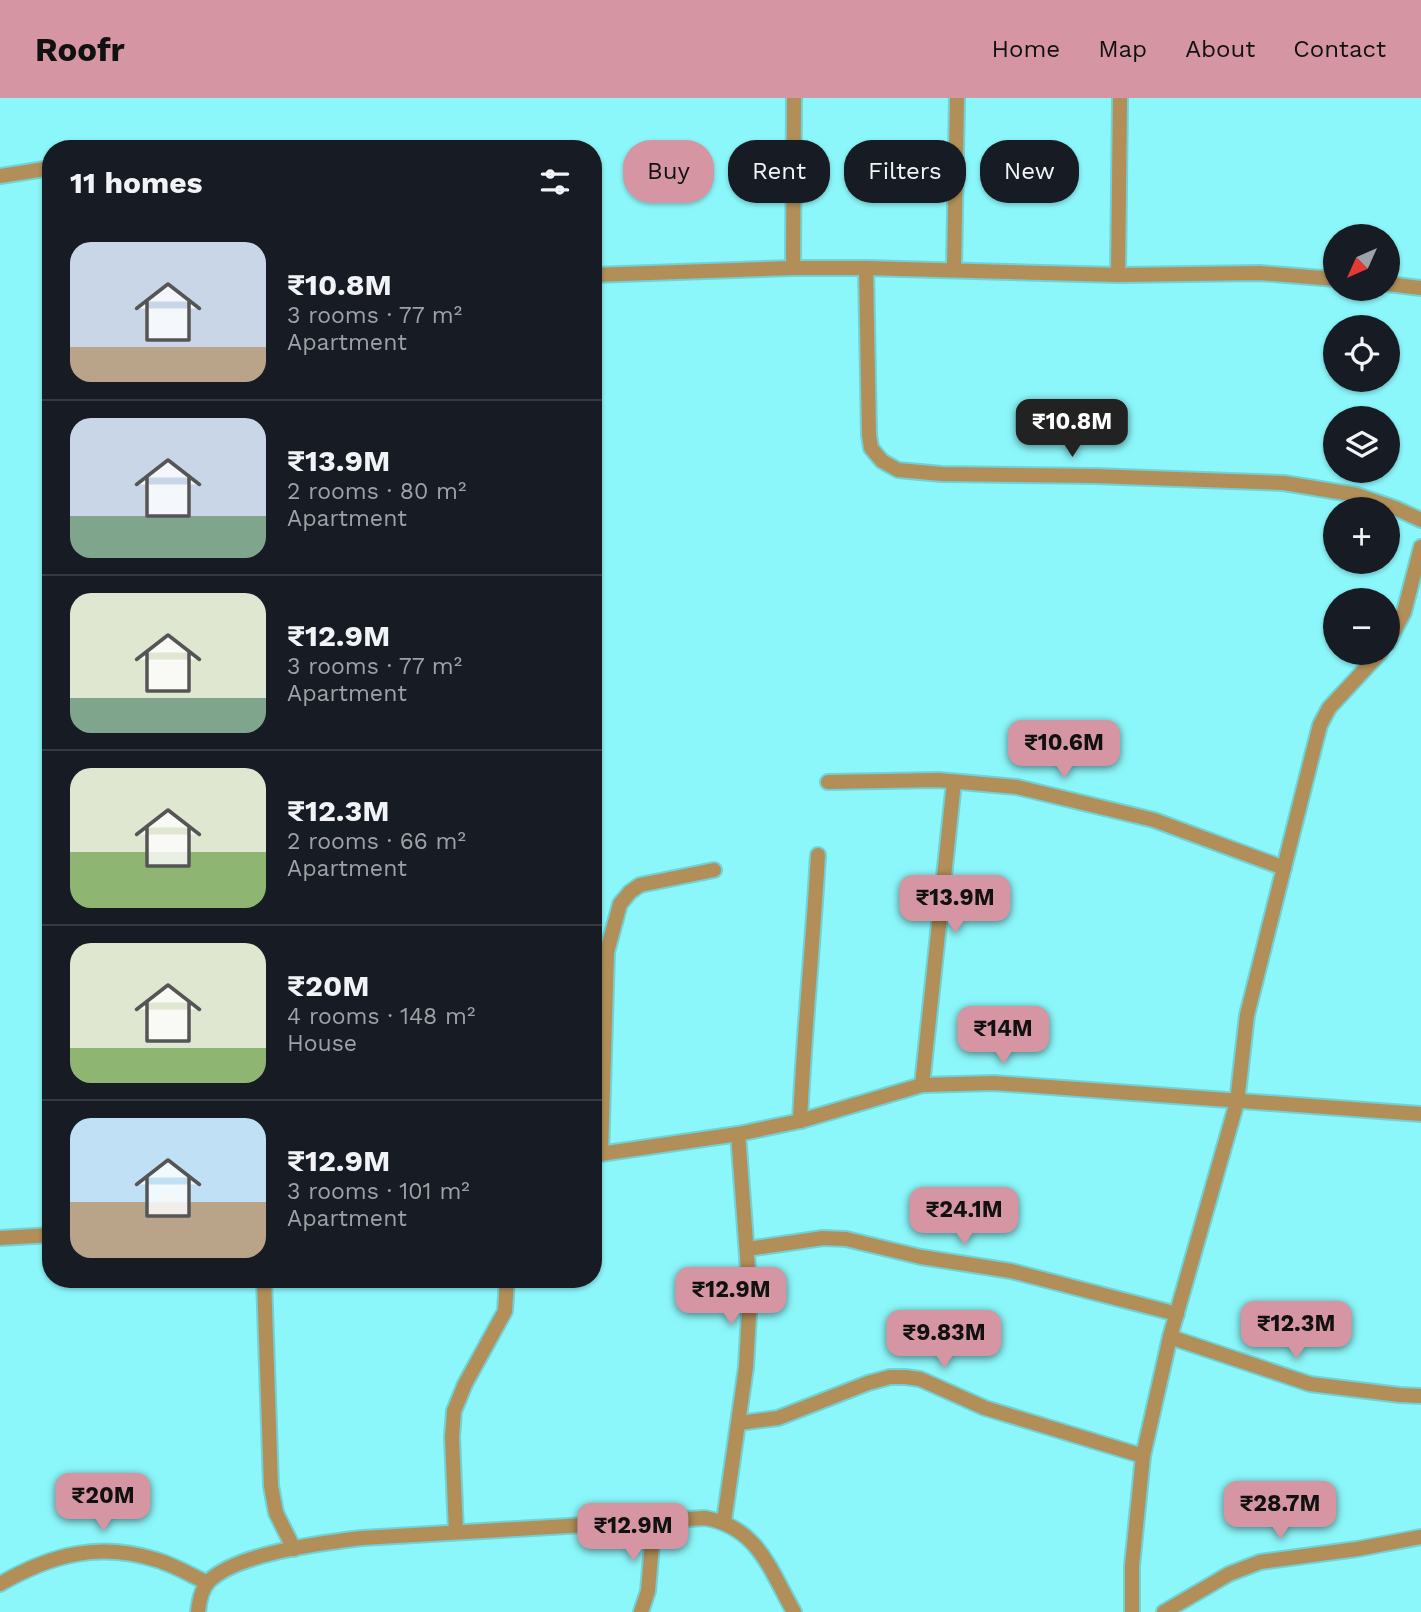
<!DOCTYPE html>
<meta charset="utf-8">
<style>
body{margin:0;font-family:"Work Sans",sans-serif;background:#20242c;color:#f1f3f6;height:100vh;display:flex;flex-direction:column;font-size:26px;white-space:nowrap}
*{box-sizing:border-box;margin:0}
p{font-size:23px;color:#9ea1a6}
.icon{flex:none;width:38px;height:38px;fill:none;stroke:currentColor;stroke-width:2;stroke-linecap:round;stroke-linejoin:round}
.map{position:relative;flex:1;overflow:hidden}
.details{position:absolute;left:42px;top:42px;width:560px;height:1148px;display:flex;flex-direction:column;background:#171b24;border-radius:28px;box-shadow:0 2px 5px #0004}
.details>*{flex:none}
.guide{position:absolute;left:623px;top:42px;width:665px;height:63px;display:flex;gap:14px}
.needle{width:46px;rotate:225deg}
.fabs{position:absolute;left:1323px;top:126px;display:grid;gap:14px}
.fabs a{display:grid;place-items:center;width:77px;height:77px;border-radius:50%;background:#171b24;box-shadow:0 2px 5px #0004;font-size:35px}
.price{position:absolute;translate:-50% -60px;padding:0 16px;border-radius:14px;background:#d695a2;color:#111;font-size:23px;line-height:46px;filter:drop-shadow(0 2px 4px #0008)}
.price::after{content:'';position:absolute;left:50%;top:42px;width:21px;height:16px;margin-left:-10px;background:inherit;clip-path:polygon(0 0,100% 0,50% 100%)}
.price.selected{background:#222;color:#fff}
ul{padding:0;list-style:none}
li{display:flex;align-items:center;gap:21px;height:175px;padding:0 28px}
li+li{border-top:2px solid #363941}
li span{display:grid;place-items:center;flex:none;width:196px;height:140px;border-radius:21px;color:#555}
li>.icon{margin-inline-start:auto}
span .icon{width:84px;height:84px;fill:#fffc;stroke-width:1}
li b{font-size:30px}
h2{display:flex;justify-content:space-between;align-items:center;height:84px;padding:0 28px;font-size:30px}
.chip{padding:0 24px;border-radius:28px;background:#171b24;box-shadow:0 2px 5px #0004;font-size:24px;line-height:63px}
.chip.selected{background:#d695a2;color:#111}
header{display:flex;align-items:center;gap:42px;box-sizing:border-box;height:98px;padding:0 35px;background:#d695a2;color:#111}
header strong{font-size:33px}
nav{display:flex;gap:38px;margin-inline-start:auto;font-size:24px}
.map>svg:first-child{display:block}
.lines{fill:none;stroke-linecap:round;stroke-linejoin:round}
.street-casing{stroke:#72d1d4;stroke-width:18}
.street{stroke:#b28f58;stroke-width:14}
</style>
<header>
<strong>Roofr</strong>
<nav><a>Home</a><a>Map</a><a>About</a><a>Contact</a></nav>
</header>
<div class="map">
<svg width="1421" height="1514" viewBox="0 0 1421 1514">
<rect width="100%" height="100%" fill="#8cf7fa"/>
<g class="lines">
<defs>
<g id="street">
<path d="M 0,78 L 51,70"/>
<path d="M 793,170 L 794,0"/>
<path d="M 866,170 L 869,337 L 871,350 L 882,363 L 898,372 L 942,376 L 1095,378 L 1284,385 L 1357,397 L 1395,410 L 1421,422"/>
<path d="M 954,171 L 957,0"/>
<path d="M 593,177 L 793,170 L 866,170 L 1118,177 L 1260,175 L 1335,181"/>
<path d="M 1118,177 L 1120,0"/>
<path d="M 1388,186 L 1421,190"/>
<path d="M 1388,545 L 1404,514 L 1421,449"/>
<path d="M 828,684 L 938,682 L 1017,689 L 1154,722 L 1284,770"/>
<path d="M 922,987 L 954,684"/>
<path d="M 800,1023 C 804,934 813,846 818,757"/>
<path d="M 601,1056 L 607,854 L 620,806 L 630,794 L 640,787 L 714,772"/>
<path d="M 593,1057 L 738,1036 L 800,1023 L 922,987 L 994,985 L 1421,1016"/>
<path d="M 0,1140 L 51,1137"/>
<path d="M 747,1151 L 823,1140 L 846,1141 L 921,1159 L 1011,1173 L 1177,1216"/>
<path d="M 264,1181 L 271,1388 L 276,1415 L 294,1451"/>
<path d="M 1170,1239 L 1310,1286 L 1400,1297 L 1421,1298"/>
<path d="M 739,1325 L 778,1320 L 868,1285 L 890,1279 L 905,1279 L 920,1281 L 985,1310 L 1143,1358"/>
<path d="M 724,1423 L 746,1269 L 750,1198 L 738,1036"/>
<path d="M 456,1434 L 452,1339 L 454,1313 L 465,1286 L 505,1213 L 507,1181"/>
<path d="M 0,1486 C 52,1456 99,1444 157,1462 C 174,1467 191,1477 207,1485"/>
<path d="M 198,1514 C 199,1504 202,1490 209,1483 C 238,1455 322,1445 362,1440 L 705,1420 C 758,1429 770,1472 794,1514"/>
<path d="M 641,1514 L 648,1493 L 654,1422"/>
<path d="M 1132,1514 L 1132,1468 L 1143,1358 L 1170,1239 L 1237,1004 L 1247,917 L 1313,654 L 1320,627 L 1329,610 L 1380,555"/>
<path d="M 1164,1514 L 1229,1476 L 1260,1464 L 1357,1451 L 1421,1439"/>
</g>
</defs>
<use href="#street" class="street-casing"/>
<use href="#street" class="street"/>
</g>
</svg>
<div class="fabs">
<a><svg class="needle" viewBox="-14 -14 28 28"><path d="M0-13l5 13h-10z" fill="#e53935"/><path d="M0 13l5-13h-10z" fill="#9ea1a6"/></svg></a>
<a><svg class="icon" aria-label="locate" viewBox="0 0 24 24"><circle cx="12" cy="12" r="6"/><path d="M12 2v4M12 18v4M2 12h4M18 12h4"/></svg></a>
<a><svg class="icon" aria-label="layers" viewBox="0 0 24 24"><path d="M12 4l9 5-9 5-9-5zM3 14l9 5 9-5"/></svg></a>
<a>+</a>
<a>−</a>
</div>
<b class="price selected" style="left:1072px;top:361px">₹10.8M</b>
<b class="price" style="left:1064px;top:682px">₹10.6M</b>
<b class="price" style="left:955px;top:837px">₹13.9M</b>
<b class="price" style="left:1003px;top:968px">₹14M</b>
<b class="price" style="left:964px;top:1149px">₹24.1M</b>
<b class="price" style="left:731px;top:1229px">₹12.9M</b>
<b class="price" style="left:1296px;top:1263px">₹12.3M</b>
<b class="price" style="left:944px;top:1272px">₹9.83M</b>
<b class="price" style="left:103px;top:1435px">₹20M</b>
<b class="price" style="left:1280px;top:1443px">₹28.7M</b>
<b class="price" style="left:633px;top:1465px">₹12.9M</b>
<div class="guide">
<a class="chip selected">Buy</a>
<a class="chip">Rent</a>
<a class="chip">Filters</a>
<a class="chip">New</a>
</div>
<section class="details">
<h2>11 homes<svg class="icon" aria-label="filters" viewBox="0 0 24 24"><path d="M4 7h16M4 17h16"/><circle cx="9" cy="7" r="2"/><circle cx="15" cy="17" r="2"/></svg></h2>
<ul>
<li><span style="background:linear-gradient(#c9d6e8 75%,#b9a48a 0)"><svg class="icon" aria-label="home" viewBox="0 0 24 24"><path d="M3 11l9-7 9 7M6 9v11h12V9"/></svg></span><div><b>₹10.8M</b><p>3 rooms · 77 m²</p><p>Apartment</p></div></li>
<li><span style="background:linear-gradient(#c9d6e8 70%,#7fa58c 0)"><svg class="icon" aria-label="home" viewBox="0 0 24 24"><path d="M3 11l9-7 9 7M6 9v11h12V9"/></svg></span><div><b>₹13.9M</b><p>2 rooms · 80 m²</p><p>Apartment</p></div></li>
<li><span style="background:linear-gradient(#dfe7d0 75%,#7fa58c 0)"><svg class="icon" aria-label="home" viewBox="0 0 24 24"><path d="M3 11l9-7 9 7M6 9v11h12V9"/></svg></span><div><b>₹12.9M</b><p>3 rooms · 77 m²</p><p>Apartment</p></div></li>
<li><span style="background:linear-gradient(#dfe7d0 60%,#8fb573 0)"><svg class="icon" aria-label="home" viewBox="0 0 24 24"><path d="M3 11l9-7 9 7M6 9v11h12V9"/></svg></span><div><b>₹12.3M</b><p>2 rooms · 66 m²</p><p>Apartment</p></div></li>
<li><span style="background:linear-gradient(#dfe7d0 75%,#8fb573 0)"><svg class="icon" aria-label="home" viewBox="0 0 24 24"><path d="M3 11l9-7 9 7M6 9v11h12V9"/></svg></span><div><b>₹20M</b><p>4 rooms · 148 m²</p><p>House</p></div></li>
<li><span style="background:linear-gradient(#bfe0f5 60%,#b9a48a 0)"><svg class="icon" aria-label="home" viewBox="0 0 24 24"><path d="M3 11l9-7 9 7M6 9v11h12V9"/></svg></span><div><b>₹12.9M</b><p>3 rooms · 101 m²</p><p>Apartment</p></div></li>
</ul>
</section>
</div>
